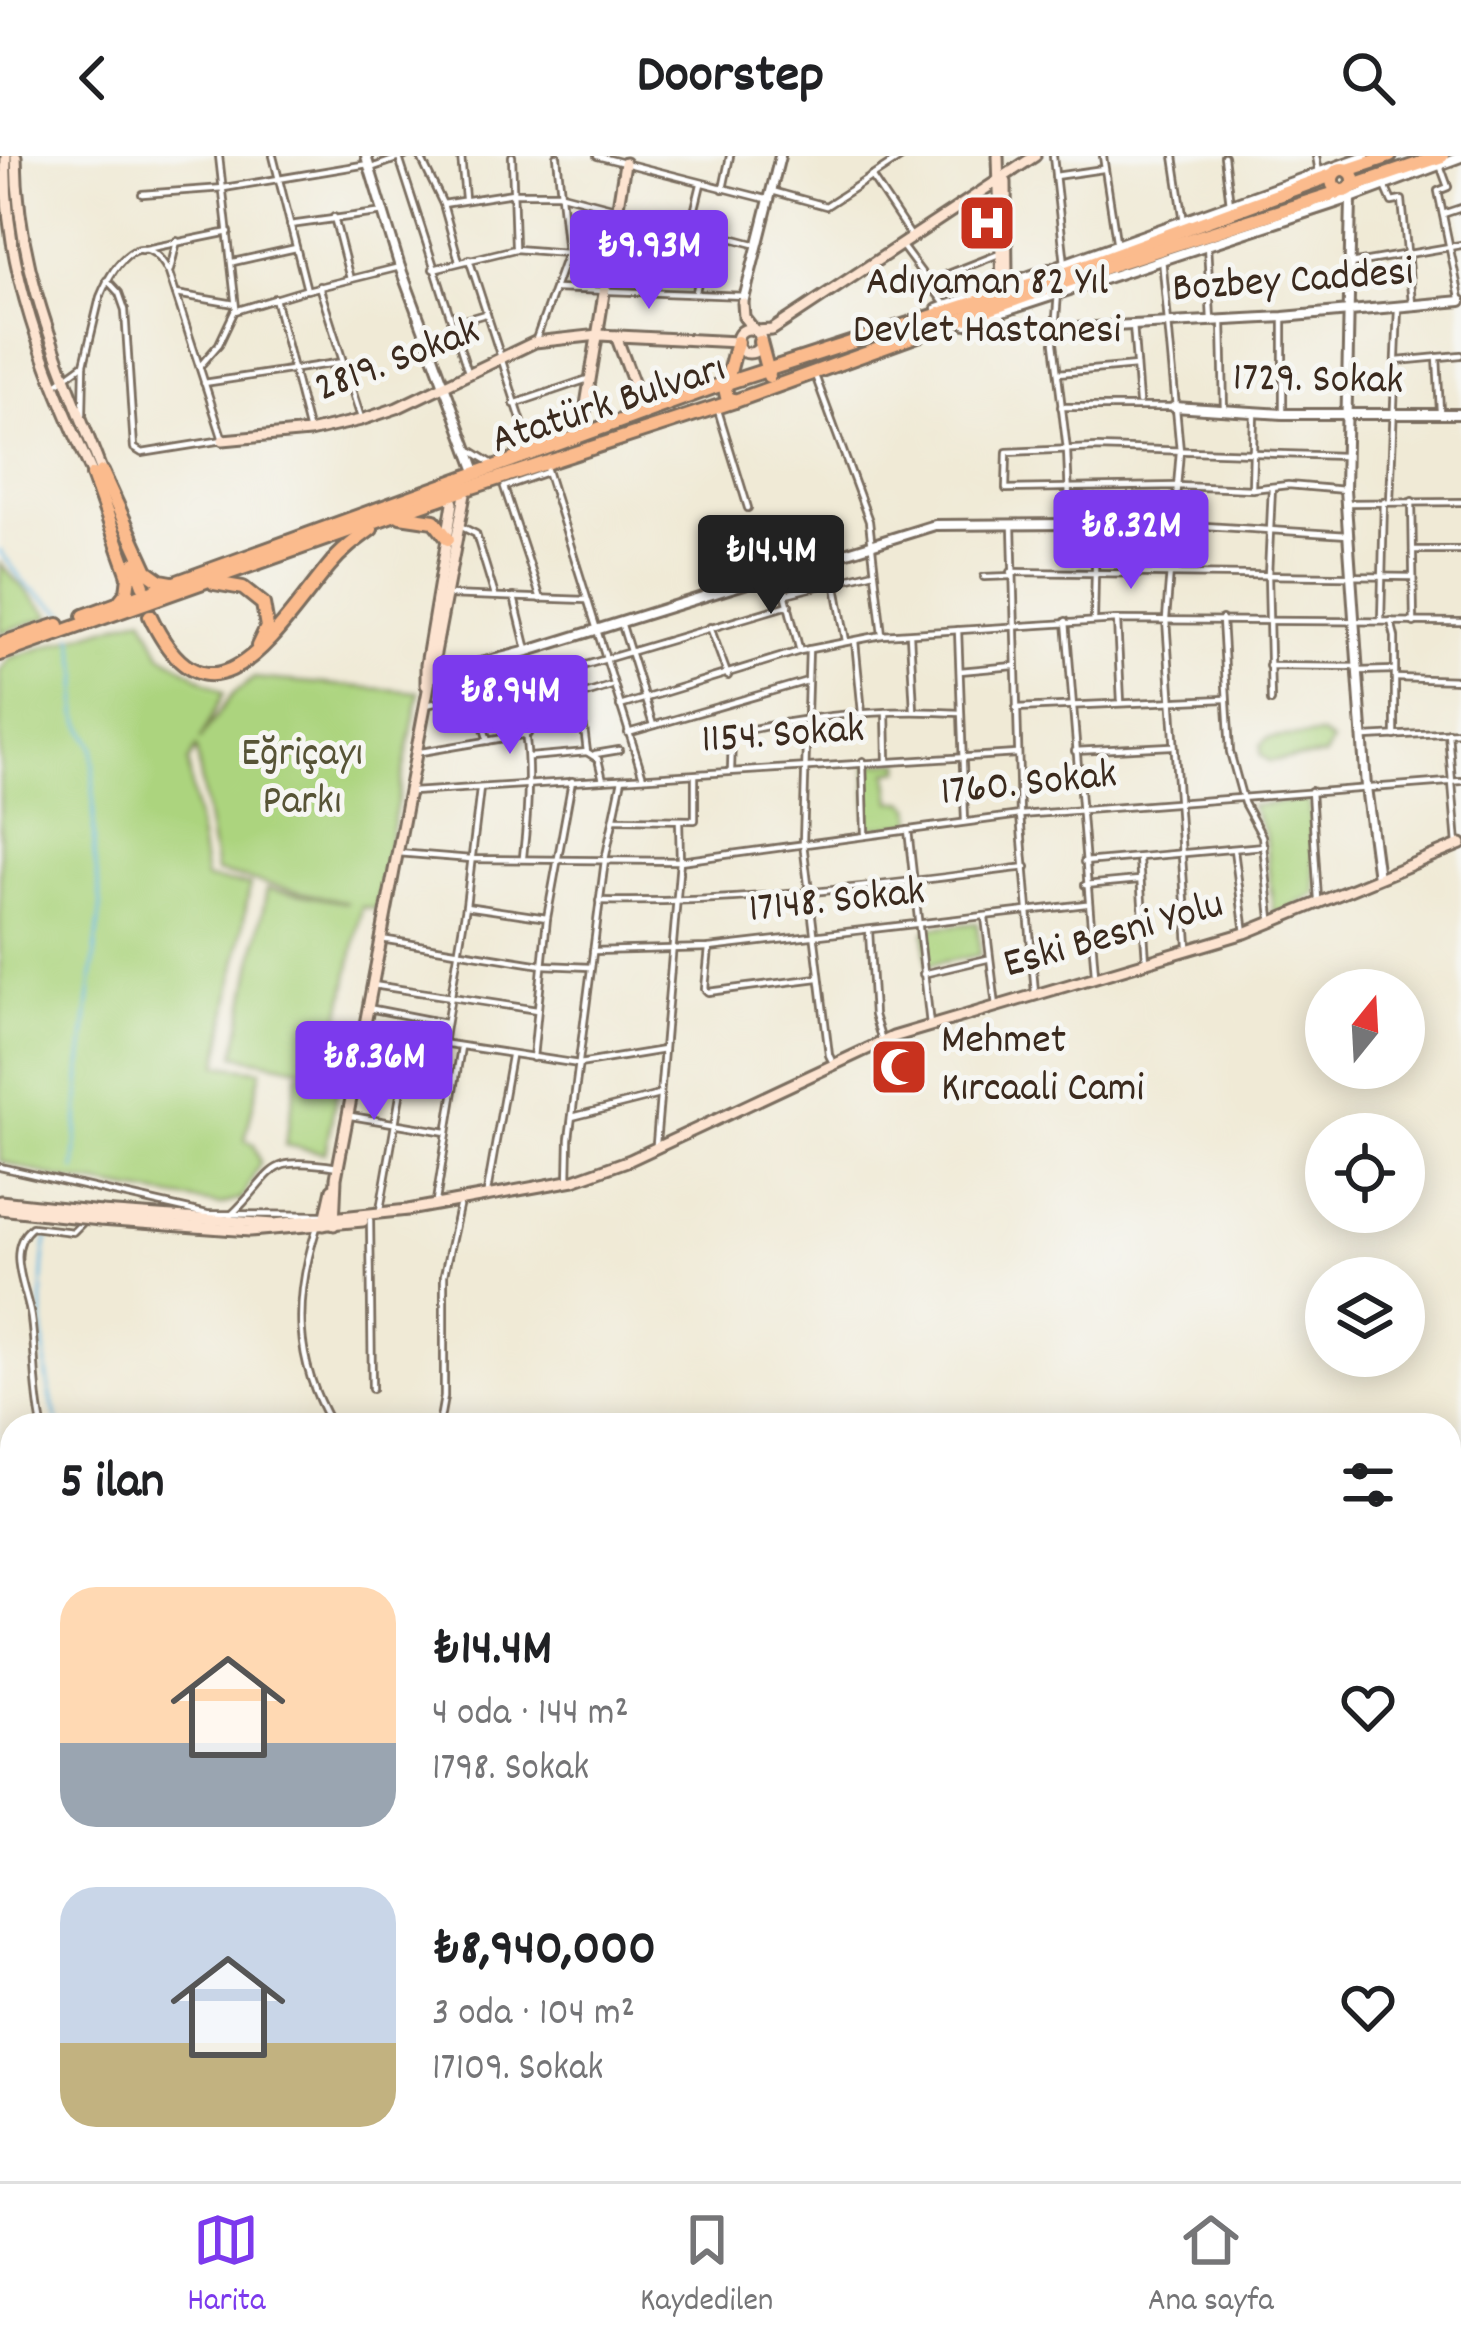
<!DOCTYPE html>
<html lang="tr">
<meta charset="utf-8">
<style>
body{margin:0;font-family:Dekko,sans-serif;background:#f2f2f2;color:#202124;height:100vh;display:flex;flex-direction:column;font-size:45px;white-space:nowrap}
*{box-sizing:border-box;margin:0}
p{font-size:39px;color:#757577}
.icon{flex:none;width:66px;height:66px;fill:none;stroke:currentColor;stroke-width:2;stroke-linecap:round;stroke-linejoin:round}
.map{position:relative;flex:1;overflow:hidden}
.panel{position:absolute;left:0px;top:1257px;width:1461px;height:768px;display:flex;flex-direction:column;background:#fff;border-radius:36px 36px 0 0;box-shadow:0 6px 30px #0003}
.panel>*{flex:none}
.needle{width:78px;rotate:18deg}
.fabs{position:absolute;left:1305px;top:813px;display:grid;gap:24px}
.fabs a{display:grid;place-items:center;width:120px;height:120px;border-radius:50%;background:#fff;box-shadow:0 6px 30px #0003;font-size:60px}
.price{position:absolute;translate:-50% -102px;padding:0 27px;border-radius:12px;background:#7c3aed;color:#fff;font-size:39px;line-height:78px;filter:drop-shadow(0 3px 6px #0008)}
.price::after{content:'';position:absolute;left:50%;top:72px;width:36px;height:27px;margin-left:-18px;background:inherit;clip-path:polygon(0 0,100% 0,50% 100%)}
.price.current{background:#222;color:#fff}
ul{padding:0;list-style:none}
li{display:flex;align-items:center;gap:36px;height:300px;padding:0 60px}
li span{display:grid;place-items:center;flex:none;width:336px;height:240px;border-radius:36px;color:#555}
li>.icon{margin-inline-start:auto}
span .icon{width:144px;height:144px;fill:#fffc;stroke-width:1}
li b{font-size:51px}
h2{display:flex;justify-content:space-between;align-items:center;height:144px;padding:0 60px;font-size:51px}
header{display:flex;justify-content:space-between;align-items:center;height:156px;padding:0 60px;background:#fff;font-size:54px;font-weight:800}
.dock{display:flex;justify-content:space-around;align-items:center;height:168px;border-top:3px solid #e0e0e0;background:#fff;font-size:33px;color:#757577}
.dock a{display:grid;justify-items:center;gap:6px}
.dock .current{color:#7c3aed}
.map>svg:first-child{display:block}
.green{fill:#acd47e;stroke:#747f4e;stroke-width:3}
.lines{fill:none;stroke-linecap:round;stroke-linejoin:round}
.stream{stroke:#65b8e1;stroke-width:3}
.minor-casing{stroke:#7a6d5e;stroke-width:10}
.tertiary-casing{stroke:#7a6d5e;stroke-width:14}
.secondary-casing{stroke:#7a6d5e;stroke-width:15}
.trunk-casing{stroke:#7a6d5e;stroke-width:18}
.minor{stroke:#fff;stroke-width:4.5}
.tertiary{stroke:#fff;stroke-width:8}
.secondary{stroke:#fde4d1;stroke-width:9}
.trunk{stroke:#fbbb8d;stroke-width:12}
.secondary-bridge-casing{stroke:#7a6d5e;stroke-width:15;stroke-linecap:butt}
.secondary-bridge{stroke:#fde4d1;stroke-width:9}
.labels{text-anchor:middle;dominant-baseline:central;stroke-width:10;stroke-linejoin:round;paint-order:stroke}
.street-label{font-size:42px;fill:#3b2a1e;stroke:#f6f6f2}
.poi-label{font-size:42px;fill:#3b2a1e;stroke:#f6f6f2}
.park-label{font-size:42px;fill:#575436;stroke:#f6f6f2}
</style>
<header><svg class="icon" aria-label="back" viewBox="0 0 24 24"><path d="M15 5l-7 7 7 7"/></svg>Doorstep<svg class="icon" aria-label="search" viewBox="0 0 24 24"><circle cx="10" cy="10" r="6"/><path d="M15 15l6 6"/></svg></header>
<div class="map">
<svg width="1461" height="2025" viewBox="0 0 1461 2025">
<rect width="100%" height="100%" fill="#f6f6f2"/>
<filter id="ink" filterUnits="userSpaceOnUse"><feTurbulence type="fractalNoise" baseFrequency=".00833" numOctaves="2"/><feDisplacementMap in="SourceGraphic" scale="24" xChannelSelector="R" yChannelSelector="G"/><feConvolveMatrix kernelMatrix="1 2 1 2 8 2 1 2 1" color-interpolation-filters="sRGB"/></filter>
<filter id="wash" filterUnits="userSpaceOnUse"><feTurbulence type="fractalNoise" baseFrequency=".004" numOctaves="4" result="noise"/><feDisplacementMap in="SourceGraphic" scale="48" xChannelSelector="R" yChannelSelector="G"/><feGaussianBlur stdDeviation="2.7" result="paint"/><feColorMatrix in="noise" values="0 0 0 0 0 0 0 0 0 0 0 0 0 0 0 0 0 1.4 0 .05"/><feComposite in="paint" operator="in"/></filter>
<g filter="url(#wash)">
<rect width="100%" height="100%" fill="#f0ead6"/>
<g class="green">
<path d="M 671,71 L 705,80 L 694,136 L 658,131 Z"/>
<path d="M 0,408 L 51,460 L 0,477 Z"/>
<path d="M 143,460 L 161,498 L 224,537 L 200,584 L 232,539 L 254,522 L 419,536 L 376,753 L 362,751 L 329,918 L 235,899 L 267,733 L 348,747 L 216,716 L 196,592 L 188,606 L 206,723 L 250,729 L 218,909 L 261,914 L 245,984 L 254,989 L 260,1007 L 242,1043 L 220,1049 L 58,1022 L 0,1005 L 0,515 L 10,502 Z"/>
<path d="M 1322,579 L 1332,586 L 1325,600 L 1269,605 L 1261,599 L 1261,589 L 1268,582 Z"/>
<path d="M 901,606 L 901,614 L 888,616 L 892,646 L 904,645 L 912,651 L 914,667 L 871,672 L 868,670 L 867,608 Z"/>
<path d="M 1305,643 L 1309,648 L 1316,738 L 1278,758 L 1273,755 L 1265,678 L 1251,650 Z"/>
<path d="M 977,767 L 980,799 L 927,809 L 925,776 L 929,772 Z"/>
<path d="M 298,917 L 339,924 L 325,997 L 285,989 Z"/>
</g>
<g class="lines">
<g class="stream">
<path d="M 0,395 L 26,429 L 65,457 L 70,471"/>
<path d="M 73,480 L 79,518 L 77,559 L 93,591 L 94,698 L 101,748 L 81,913 L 75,1014"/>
<path d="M 48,1080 C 37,1119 43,1231 59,1269"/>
<path d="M 417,2025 L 418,2013"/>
</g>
</g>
</g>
<g filter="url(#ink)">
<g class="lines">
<defs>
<g id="minor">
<path d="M 273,0 L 307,134 L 400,111"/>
<path d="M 420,0 L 443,48 L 459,105"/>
<path d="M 461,0 L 465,42"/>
<path d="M 512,0 L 515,90"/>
<path d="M 597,0 L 770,44"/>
<path d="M 1053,0 L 1065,108"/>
<path d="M 1103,0 L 1117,91"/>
<path d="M 1174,0 L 1184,66"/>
<path d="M 1224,0 L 1230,48"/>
<path d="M 1316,0 L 1319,16"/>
<path d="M 399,2 L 469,219"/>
<path d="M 1440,9 L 1448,31 L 1438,35 L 1460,142"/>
<path d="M 371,12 L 405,0"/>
<path d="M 871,20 L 911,80"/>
<path d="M 1055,20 L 1103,13"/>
<path d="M 1385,30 L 1392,46 L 1402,44 L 1412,147"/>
<path d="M 723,33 L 730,0"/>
<path d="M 772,35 L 826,50 L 903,0"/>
<path d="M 142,38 L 224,32 L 368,8"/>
<path d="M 443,48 L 513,37 L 558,37 L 754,88"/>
<path d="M 1443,58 L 1461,52"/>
<path d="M 334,61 L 350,123"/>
<path d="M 290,69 L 384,56"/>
<path d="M 690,73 L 701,28"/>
<path d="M 566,85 L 607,93"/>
<path d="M 1207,88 L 1211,164"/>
<path d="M 901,89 L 944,147"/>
<path d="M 141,94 L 229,76"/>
<path d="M 1162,102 L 1180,295 L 1166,463 L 1188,790"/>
<path d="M 469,103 L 528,285"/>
<path d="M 233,106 L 296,92"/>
<path d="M 1350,108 L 1461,89"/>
<path d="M 433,113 L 515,93 L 567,97"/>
<path d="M 170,114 L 177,85"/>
<path d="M 928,126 L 999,98"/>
<path d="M 319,130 L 361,262"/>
<path d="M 555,133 L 746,140"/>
<path d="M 653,136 L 666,65"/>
<path d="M 696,136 L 708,77"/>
<path d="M 1058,137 L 1054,187 L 1067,294 L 1070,368 L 1173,368 L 1348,379"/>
<path d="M 176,138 L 235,148"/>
<path d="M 275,142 L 309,276"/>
<path d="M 235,155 L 305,134"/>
<path d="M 1222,165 L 1224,255"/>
<path d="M 451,168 L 485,158"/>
<path d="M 1133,168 L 1139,246"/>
<path d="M 535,186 L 567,97 L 557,0"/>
<path d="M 1437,201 L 1440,255"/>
<path d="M 1397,205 L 1461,199"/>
<path d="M 200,210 L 219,188 L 236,152 L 219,0"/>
<path d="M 1058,217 L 1136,210"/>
<path d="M 816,222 L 869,365 L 882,479"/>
<path d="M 204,227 L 343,206"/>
<path d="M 55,229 L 84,208"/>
<path d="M 514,248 L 588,223"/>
<path d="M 717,251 L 748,352"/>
<path d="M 1061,251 L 1174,251"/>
<path d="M 1283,257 L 1283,161"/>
<path d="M 83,258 L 84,208 L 100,141 C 113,109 143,65 169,117 L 223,284 L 142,297 L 134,292 L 125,154 L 119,137 L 107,124"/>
<path d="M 472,295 L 493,308"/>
<path d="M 1344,300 L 1097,292 L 1007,296 L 1006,333 L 1177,330 L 1252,333 L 1288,329 L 1345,334"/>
<path d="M 546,311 L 643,621"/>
<path d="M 1252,333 L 1254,257"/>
<path d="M 1390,345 L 1398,152"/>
<path d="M 1412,345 L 1414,467"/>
<path d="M 1347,347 L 1461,346"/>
<path d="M 460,370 L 476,378 L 495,440"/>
<path d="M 1012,370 L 1020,659 L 1035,837"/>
<path d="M 1413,394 L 1461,394"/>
<path d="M 1011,416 L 1413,421"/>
<path d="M 780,417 L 799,492"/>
<path d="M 984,421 L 1012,420"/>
<path d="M 835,425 L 846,485"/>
<path d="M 786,438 L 874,416"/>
<path d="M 448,439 L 586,444"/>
<path d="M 514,441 L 527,494"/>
<path d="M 541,443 L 504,331 L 547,316"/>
<path d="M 1222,463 L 1230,596 L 1244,647 L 1262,680 L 1271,762"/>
<path d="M 1094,464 L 1096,368"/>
<path d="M 1117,464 L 1121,546"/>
<path d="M 1381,464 L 1384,345"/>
<path d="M 1066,465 L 1095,818"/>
<path d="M 1391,465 L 1395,481 L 1395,580"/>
<path d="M 621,466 L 653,569"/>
<path d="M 710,471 L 728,520"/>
<path d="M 958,474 L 965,665"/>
<path d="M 910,478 L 914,554"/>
<path d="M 855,485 L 862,557"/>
<path d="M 809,493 L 803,687 L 829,899 L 834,909"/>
<path d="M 510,500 C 530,577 532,622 523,701"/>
<path d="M 1269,510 L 1359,511"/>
<path d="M 960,515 L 1014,510"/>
<path d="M 1359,515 L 1394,514"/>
<path d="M 1395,522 L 1461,524"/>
<path d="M 474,540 L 488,585"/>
<path d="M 1271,545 L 1268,419 L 1272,331"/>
<path d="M 426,549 L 518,529 L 789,449"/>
<path d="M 620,550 L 800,495 L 882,479 L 1117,464 L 1461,466"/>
<path d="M 1016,552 L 1225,543"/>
<path d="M 886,556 L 887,604"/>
<path d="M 525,557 L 611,530"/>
<path d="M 584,572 L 587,596 L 598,603 L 603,624"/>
<path d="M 1448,576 L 1457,689"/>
<path d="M 628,577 L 807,525"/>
<path d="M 1365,581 L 1461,576"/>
<path d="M 1075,595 L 1171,590"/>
<path d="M 415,597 L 528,578"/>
<path d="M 595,598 L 619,594"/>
<path d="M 530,601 L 587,596"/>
<path d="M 863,605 L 865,677"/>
<path d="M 731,615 L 732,578 C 808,559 882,552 960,557"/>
<path d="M 1311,635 L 1318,743"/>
<path d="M 412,636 L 1017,598"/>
<path d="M 615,663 L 695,664 L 695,619"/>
<path d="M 908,674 L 930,869"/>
<path d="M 1234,694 L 1245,777"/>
<path d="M 398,697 L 471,703 L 680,705 L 1020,659 L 1461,625"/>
<path d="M 1139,703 L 1146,805"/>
<path d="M 1084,706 L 1264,690"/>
<path d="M 1085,729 L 1139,724"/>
<path d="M 599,745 C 742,748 884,729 1026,711"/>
<path d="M 466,750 L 547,762"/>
<path d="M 985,761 L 996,850"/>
<path d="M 869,775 L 874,859 L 881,882"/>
<path d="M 381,783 L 542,809 L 590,811"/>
<path d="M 709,792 L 705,833 L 708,836 L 818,822"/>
<path d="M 593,795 L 709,792 L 1086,748"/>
<path d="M 923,818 L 987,803"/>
<path d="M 373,829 L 537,854"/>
<path d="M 368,852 L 445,867"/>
<path d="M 364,875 L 579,908 L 664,894"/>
<path d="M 443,888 L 466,750 L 480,633"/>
<path d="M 533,902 L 547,762 L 572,625"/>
<path d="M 351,960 L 446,976"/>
<path d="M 572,961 L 659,939"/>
<path d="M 656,988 L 680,705 L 679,665"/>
<path d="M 0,1011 L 207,1058 L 324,1059"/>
<path d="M 568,1026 L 569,983 L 605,704 L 622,623"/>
<path d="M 487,1036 L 511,900"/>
<path d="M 436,1045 L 461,891"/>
<path d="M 380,1054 L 410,882"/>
<path d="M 230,1060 C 279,1014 262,999 338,1011"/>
<path d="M 370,1064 L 372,1233"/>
<path d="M 317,1071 C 294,1143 294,1204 332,1269"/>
<path d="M 329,1263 L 399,1269"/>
<path d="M 42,1269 C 34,1233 36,1198 31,1162 C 27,1133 4,1093 32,1071 L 73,1076 L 84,1065"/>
<path d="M 439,1269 L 444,1241 L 444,1119 L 459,1051"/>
<path d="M 1449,1338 L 1461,1318"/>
<path d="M 0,1870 L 12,1865"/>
<path d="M 0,1932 L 12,1931"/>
<path d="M 1449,1995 L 1461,1987"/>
<path d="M 0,2008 L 12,2006"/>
<path d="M 167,2025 L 195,2021"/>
</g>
<g id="tertiary">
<path d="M 366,0 L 400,111 L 477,318"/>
<path d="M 1351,42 L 1345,334 L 1366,631 L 1378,722"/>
<path d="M 743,147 L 780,0"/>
<path d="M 937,153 L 1365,0"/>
<path d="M 966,168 L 1351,42 L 1461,1"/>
<path d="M 1057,173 L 1283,161 L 1461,145"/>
<path d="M 1174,251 L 1283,258 L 1461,258"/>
<path d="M 433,519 L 528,495 L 935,369 L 1070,368"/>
</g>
<g id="secondary">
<path d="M 6,0 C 2,111 47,219 93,319"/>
<path d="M 16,0 C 17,118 61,208 102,316"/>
<path d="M 998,0 L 1002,131"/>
<path d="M 1000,23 L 1006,26 L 1007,120 L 1002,131"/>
<path d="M 743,147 L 744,161 L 755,175 L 772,174 L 1035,0"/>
<circle cx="749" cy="185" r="12"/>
<path d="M 616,180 L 645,258"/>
<path d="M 581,280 L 625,7"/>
<path d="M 223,284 L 309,276 L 361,264 L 397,252 L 535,186 L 599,179 L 737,186"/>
<path d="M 426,529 L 426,509 L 453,347 L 450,339"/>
<path d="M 0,1045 L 19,1047"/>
<path d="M 0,1053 L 18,1055"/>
<path d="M 101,1056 L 274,1068 L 408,1054 L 574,1024 L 630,1004 L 893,881 L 1245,777 L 1461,688"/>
<path d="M 100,1064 L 250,1075 L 363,1065"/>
<path d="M 324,1069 L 332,1033"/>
<path d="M 334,1069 L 336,1022 L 466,333"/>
</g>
<g id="trunk">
<circle cx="1343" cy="24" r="11"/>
<path d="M 1348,14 L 1390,0"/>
<path d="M 1351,31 L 1442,0"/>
<path d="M 760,186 L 769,220"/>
<path d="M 735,245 L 727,241 L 725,232 L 737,186"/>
<path d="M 102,316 L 147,415 L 161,425 L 172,427"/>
<path d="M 93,319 L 129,420 L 127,436 L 119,446"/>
<path d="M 400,360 L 434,365 L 448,383"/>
<path d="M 135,407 L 143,429"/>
<path d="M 214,427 L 243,432 L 263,448 L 267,471 L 258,490"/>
<path d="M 84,460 L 711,232 L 1051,122 L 1332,19"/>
<path d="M 150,460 C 211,590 279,470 329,410 C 341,395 356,384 371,373"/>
<path d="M 0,488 L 58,469"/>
<path d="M 0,498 L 466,333 L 735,245 L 1120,106 L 1342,35"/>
</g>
</defs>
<use href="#minor" class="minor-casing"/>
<use href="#tertiary" class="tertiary-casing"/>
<use href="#secondary" class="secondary-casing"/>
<use href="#trunk" class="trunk-casing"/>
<use href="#minor" class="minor"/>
<use href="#tertiary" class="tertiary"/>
<use href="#secondary" class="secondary"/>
<use href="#trunk" class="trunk"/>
<defs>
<g id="secondary-bridge">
<path d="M 19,1047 L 101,1056"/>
<path d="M 18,1055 L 100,1064"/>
</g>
</defs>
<use href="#secondary-bridge" class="secondary-bridge-casing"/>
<use href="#secondary-bridge" class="secondary-bridge"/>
</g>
</g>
<defs>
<symbol id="hospital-square" viewBox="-11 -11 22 22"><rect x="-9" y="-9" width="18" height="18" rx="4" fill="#c8321e" stroke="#f6f6f2"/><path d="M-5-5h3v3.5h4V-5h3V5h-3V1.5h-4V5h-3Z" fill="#fff"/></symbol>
<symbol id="mosque-square" viewBox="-11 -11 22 22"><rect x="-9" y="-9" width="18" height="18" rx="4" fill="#c8321e" stroke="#f6f6f2"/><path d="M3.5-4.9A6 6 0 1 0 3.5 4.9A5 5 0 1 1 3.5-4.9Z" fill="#fff"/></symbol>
</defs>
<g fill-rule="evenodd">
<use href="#hospital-square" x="954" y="34" width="66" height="66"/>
<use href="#mosque-square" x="866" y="878" width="66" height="66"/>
</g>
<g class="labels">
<g class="street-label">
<text transform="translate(1293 127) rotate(-4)">Bozbey Caddesi</text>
<text transform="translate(398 206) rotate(-21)">2819. Sokak</text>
<text transform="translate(1318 226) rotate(1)">1729. Sokak</text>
<text transform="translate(609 251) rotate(-18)">Atatürk Bulvarı</text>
<text transform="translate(783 581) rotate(-4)">1154. Sokak</text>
<text transform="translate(1029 630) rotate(-6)">1760. Sokak</text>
<text transform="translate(837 747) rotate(-6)">17148. Sokak</text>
<text transform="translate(1114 781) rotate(-16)">Eski Besni Yolu</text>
</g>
<g class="poi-label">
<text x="987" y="129">Adıyaman 82 Yıl<tspan x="987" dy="48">Devlet Hastanesi</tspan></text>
<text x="941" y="887" text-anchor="start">Mehmet<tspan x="941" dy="48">Kırcaali Cami</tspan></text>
</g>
<g class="park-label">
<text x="302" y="600">Eğriçayı<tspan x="302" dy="48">Parkı</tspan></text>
</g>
</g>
</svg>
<div class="fabs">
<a><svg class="needle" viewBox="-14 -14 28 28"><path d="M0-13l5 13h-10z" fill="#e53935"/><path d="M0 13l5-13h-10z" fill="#757577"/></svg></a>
<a><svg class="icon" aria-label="locate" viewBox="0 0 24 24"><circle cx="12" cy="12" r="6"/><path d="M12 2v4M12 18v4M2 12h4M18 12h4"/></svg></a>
<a><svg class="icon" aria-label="layers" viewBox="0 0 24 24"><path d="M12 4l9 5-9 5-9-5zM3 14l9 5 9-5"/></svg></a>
</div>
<b class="price" style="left:649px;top:156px">₺9.93M</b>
<b class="price" style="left:1131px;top:436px">₺8.32M</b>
<b class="price current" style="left:771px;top:461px">₺14.4M</b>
<b class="price" style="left:510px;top:601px">₺8.94M</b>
<b class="price" style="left:374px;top:967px">₺8.36M</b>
<section class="panel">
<h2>5 ilan<svg class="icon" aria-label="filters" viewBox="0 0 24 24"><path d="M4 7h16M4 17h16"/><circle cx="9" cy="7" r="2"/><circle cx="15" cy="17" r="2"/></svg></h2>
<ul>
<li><span style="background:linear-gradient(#ffd9b3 65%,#9aa5b1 0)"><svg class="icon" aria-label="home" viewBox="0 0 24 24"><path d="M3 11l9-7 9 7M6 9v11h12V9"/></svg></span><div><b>₺14.4M</b><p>4 oda · 144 m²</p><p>1798. Sokak</p></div><svg class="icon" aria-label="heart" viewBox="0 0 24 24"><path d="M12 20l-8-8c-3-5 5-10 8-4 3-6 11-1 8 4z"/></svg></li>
<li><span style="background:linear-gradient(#c9d6e8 65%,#c2b280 0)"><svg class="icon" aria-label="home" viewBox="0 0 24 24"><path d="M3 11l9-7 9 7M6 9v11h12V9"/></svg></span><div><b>₺8,940,000</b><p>3 oda · 104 m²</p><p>17109. Sokak</p></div><svg class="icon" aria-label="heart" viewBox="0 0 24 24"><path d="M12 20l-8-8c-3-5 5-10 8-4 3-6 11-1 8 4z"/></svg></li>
</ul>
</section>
</div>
<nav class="dock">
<a class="current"><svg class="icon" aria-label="map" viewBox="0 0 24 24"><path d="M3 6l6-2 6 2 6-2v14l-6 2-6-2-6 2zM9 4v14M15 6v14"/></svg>Harita</a>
<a><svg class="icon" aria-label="saved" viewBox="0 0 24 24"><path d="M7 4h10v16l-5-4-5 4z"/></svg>Kaydedilen</a>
<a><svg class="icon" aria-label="home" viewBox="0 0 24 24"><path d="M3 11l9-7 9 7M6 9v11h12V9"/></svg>Ana sayfa</a>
</nav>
